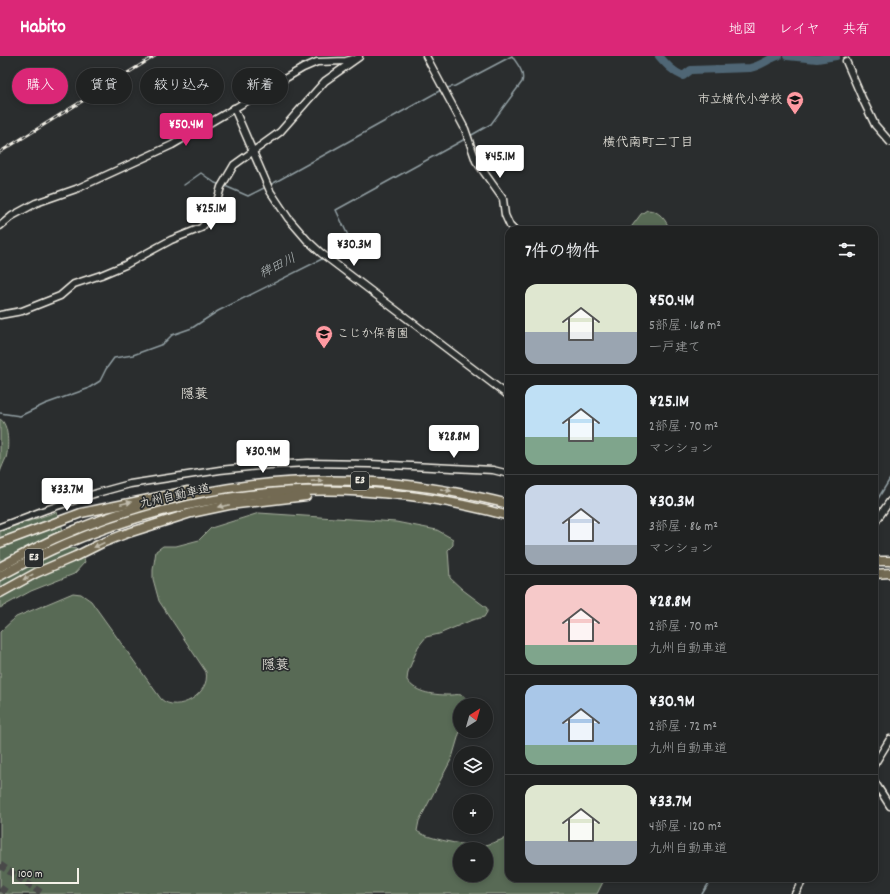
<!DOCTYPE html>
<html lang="ja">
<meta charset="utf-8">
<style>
body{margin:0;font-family:Dekko,"Klee One",sans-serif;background:#282a2a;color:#f1f3f6;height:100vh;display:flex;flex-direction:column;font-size:15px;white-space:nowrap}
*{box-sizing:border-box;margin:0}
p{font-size:13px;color:#a2a4a5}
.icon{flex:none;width:22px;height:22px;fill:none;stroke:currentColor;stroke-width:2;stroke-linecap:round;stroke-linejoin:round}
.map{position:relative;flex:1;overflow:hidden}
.panel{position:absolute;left:505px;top:170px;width:373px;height:656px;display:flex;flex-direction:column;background:#202222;border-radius:12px;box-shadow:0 2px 6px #0003,0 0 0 1px #3d3f40}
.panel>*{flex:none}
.top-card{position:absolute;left:12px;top:12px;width:380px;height:36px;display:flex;gap:8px}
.needle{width:26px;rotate:37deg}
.buttons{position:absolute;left:453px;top:642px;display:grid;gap:8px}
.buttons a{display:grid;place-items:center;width:40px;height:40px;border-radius:50%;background:#202222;box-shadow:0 2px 6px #0003,0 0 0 1px #3d3f40;font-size:20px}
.scale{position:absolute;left:12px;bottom:10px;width:67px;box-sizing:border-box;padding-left:4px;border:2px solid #f4f1e8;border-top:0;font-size:11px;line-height:14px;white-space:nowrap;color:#f4f1e8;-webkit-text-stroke:3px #2a2d2e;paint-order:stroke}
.price{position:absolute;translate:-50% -34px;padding:0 9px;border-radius:4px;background:#fff;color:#222;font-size:13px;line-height:26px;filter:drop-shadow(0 1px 2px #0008)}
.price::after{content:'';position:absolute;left:50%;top:24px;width:12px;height:9px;margin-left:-6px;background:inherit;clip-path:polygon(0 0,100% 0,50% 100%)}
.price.selected{background:#db2777;color:#fff}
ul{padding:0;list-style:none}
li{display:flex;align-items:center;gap:12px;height:100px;padding:0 20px}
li+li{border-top:1px solid #3d3f40}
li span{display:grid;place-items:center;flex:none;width:112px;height:80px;border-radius:12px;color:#555}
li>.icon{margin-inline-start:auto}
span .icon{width:48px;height:48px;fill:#fffc;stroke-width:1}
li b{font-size:17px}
h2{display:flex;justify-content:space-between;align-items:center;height:48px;padding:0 20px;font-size:17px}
.pill{padding:0 14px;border-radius:18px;background:#202222;box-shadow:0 2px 6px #0003,0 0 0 1px #3d3f40;font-size:14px;line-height:36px}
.pill.selected{background:#db2777;color:#fff}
header{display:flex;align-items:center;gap:24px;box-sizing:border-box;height:56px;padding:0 20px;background:#db2777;color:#fff}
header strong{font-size:19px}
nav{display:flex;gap:22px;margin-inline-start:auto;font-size:14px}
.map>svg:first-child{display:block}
.green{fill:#596b55;stroke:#a6ae9e;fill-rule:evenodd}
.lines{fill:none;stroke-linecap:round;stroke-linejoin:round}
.stream{stroke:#919ea2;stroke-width:1.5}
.river{stroke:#4f6674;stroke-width:8}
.primary-tunnel{stroke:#484a4a;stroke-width:7;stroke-dasharray:7 3.5;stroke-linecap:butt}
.secondary-casing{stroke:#f4f1e8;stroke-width:9}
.highway-casing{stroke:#f4f1e8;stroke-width:11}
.secondary{stroke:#2a2d2e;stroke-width:6}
.highway{stroke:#736b52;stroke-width:8}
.rail-casing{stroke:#f4f1e8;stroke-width:3}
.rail{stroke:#2a2d2e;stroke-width:1.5;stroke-dasharray:4.5;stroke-linecap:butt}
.oneway{fill:#c0bbac}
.labels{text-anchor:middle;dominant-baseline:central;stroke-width:3.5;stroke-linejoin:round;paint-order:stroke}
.shield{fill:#2a2d2e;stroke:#b7b6b0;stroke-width:1}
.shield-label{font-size:11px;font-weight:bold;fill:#f4f1e8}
.poi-label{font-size:12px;fill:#f4f1e8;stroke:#2a2d2e;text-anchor:end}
.street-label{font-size:12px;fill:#f4f1e8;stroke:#2a2d2e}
.neighbourhood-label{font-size:13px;fill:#f4f1e8;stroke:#2a2d2e}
.water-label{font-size:13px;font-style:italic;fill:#b2b9ba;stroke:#2a2d2e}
.quarter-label{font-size:14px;fill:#f4f1e8;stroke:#2a2d2e}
</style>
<header>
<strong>Habito</strong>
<nav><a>地図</a><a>レイヤ</a><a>共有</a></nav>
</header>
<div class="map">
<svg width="890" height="838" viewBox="0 0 890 838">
<rect width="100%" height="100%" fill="#2a2d2e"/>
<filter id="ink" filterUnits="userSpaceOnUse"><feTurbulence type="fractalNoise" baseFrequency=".025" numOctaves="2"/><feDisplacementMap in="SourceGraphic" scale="8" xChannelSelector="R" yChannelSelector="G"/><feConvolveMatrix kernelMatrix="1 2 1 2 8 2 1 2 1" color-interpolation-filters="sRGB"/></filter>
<g filter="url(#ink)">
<g class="green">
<path d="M 647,154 C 659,154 666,164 670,174 L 629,174 L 641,158 Z"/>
<path d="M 0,363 C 9,368 9,392 6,402 C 4,406 2,411 0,416 Z"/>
<path d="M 56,456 L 59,463 L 43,468 L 42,466 L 0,483 L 0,475 Z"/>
<path d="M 259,457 L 396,466 L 437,474 L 453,483 L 453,489 L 448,494 L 450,522 L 463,534 L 487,552 L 487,556 L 484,561 L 472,564 L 439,578 L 426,581 L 418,591 L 408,616 L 407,624 C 416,638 436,639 451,639 C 454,639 458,638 461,639 C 466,640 467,645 466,649 L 460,649 L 460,675 L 452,702 L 419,765 L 417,775 C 424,782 471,791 482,790 C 491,788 500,784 509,781 L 509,822 L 605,822 L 597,838 L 0,838 L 0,576 L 16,561 L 73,537 L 81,538 L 91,545 L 161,643 C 177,658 211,638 206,616 L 159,545 L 153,523 L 153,514 L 156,495 L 163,490 L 176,490 L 199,484 L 211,472 ZM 460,793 L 486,793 L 486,819 L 460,819 Z"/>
<path d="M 61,467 L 63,475 L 0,505 L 0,491 Z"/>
<path d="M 70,492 L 78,493 L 0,534 L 0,525 C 19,515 50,495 70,492 Z"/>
<path d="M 83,501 L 85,506 L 74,518 L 31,535 L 0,552 L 0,542 L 56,512 Z"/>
</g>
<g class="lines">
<g class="stream">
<path d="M 447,32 L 455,30 L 512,0 C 517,8 525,16 522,26 L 491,68 L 470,80"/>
<path d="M 184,129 L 201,117 L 215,127 L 221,129"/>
<path d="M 270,129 L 441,34"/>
<path d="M 225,130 L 248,140 L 266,131"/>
<path d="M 327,200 L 352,188 L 336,154 L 465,83"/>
<path d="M 0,357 L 20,360 L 45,348 L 87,333 L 100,325 L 106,313 L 114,302 L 133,299 L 163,288 L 172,279 L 192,272 L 218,255 L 324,202"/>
<path d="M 874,449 L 890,423"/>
<path d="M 702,838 L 712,822"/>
</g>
<g class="river">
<path d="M 659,0 C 666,8 673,16 683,20 L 691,14 L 750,12 C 761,10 768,3 778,0"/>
<path d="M 787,0 L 817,3 L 836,0"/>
</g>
<g class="primary-tunnel">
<path d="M 0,809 L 43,838"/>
<path d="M 0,832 L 9,838"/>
</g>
<defs>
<g id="secondary">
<path d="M 426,0 L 465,73 L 476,105 L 503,143 L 505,159 L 510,170 L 514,174"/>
<path d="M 846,5 L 862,42 L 875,69 L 890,86"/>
<path d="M 234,52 L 270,135 L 288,162 L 307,184 L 321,197 L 509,340"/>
<path d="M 0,170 L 12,160 L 36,147 L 76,133 L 172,89 L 303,12 L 317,6 L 346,5 L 353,3"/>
<path d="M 0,259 L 22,255 L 60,240 L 74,228 L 101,219 L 125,209 L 171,184 L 201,172 L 213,159 L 221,131 L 234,109 L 280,76 L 325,25 L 359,1"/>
<path d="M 874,468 L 890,445"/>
<path d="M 0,471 L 45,454 L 97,437 L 130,428 L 220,414 L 269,409 L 308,407 L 370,408 L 493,414 L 509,418"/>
<path d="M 874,709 L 890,683"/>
<path d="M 874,725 L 890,750"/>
<path d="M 795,838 L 804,822"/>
</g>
<g id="highway">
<path d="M 0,487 L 81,457 L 188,435"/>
<path d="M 874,505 L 890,505"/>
<path d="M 0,511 C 18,501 35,492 54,483 C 162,434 290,415 408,429 C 442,433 476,440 509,448"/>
<path d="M 874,518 L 890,517"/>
<path d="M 0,520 C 159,432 334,412 509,460"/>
<path d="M 0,537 L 36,517 L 76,500 L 102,487 L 125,478 L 191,457 L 229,449 L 306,440"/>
</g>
</defs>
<use href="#secondary" class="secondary-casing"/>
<use href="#highway" class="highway-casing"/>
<use href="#secondary" class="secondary"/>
<use href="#highway" class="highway"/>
<defs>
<path id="rail" d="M 0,96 L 155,0"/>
</defs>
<use href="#rail" class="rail-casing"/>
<use href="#rail" class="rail"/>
</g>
<defs><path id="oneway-solid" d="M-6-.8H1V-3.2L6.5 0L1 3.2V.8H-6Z"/></defs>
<g class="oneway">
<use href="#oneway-solid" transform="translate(317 425) rotate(-2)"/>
<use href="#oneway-solid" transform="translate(446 434) rotate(11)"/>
<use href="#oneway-solid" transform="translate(126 447) rotate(-12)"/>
<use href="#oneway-solid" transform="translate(224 450) rotate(168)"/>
<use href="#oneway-solid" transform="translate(99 489) rotate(155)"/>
<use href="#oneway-solid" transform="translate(28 521) rotate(151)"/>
</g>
</g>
<defs>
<symbol id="school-pin" viewBox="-11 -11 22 30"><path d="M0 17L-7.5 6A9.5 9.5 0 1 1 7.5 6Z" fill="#ff9aa2" stroke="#2a2d2e"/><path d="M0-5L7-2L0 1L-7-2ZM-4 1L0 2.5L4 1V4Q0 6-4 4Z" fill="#111"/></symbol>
</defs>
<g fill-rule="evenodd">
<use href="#school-pin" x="785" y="34" width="20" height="27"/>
<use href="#school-pin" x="314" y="268" width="20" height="27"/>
</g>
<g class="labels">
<g class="shield">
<rect x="351" y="416" width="18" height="18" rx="3"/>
<rect x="25" y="493" width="18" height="18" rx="3"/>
</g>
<g class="shield-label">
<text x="360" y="425">E3</text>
<text x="34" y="502">E3</text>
</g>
<g class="poi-label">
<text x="782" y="44">市立横代小学校</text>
<text x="337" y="278" text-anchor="start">こじか保育園</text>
</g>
<g class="street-label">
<text transform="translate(175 441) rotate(-13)">九州自動車道</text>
</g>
<g class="neighbourhood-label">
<text x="648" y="87">横代南町二丁目</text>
</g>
<g class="water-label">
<text transform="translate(278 211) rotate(-27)">稗田川</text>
</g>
<g class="quarter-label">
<text x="194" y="339">隠蓑</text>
<text x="275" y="610">隠蓑</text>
</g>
</g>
</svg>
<div class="buttons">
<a><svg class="needle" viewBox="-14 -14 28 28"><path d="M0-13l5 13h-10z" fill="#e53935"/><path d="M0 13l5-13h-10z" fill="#a2a4a5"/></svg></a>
<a><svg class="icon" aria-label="layers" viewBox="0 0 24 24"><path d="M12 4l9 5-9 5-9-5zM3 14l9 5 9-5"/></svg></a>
<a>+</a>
<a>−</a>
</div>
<div class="scale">100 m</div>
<b class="price selected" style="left:186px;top:91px">¥50.4M</b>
<b class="price" style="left:500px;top:123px">¥45.1M</b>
<b class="price" style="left:211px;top:175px">¥25.1M</b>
<b class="price" style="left:354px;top:211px">¥30.3M</b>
<b class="price" style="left:454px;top:403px">¥28.8M</b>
<b class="price" style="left:263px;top:418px">¥30.9M</b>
<b class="price" style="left:67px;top:456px">¥33.7M</b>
<div class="top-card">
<a class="pill selected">購入</a>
<a class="pill">賃貸</a>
<a class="pill">絞り込み</a>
<a class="pill">新着</a>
</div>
<section class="panel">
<h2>7件の物件<svg class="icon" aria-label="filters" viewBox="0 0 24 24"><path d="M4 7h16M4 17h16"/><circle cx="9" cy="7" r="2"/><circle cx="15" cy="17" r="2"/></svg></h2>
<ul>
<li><span style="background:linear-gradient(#dfe7d0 60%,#9aa5b1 0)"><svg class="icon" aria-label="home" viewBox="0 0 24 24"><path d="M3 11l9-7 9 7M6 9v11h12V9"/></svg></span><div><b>¥50.4M</b><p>5部屋 · 168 m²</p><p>一戸建て</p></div></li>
<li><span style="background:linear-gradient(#bfe0f5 65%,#7fa58c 0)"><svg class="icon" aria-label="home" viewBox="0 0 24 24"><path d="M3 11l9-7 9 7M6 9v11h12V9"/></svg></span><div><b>¥25.1M</b><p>2部屋 · 70 m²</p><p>マンション</p></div></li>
<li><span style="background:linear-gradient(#c9d6e8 75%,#9aa5b1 0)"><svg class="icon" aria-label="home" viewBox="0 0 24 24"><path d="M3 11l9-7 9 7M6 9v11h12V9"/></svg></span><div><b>¥30.3M</b><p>3部屋 · 86 m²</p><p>マンション</p></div></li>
<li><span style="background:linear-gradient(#f6c9c9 75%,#7fa58c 0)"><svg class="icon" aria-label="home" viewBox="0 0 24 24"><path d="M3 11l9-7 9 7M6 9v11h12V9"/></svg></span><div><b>¥28.8M</b><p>2部屋 · 70 m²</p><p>九州自動車道</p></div></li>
<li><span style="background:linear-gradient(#a9c7e8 75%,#7fa58c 0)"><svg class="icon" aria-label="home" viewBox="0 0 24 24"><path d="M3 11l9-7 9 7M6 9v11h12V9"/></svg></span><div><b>¥30.9M</b><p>2部屋 · 72 m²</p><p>九州自動車道</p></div></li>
<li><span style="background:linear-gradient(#dfe7d0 70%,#9aa5b1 0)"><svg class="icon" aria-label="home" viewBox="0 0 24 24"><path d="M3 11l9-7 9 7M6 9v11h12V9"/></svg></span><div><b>¥33.7M</b><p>4部屋 · 120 m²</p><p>九州自動車道</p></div></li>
</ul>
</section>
</div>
